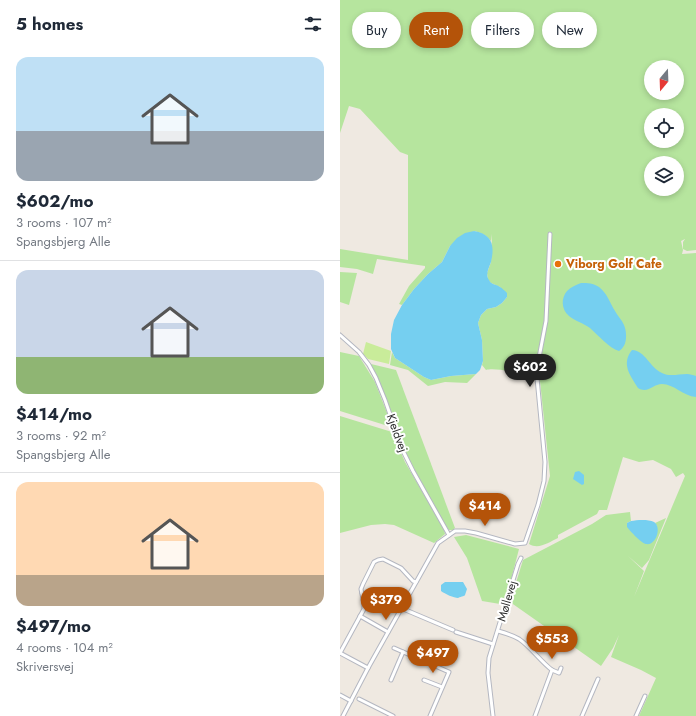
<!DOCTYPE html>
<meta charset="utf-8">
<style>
body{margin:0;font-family:Jost,sans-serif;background:#f2f2f3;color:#1f2937;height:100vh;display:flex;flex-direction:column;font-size:15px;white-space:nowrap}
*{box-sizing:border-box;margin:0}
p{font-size:13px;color:#747a83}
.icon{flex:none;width:22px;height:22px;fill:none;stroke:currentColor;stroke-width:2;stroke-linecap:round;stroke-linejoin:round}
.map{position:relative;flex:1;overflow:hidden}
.side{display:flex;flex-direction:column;background:#fff;width:340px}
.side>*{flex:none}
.top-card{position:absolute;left:12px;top:12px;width:284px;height:36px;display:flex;gap:8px}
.needle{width:26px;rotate:199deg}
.fabs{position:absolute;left:304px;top:60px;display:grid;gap:8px}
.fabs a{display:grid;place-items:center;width:40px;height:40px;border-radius:50%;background:#fff;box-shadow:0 2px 6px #0003;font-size:20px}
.price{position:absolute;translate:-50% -34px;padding:0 9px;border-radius:14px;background:#b45309;color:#fff;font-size:13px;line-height:26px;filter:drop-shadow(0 1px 2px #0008)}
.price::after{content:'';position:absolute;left:50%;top:24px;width:12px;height:9px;margin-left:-6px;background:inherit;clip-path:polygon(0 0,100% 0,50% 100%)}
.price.active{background:#222;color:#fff}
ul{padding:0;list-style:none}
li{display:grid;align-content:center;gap:8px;height:212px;padding:0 16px}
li+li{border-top:1px solid #e0e1e3}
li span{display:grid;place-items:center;height:124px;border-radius:12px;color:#555}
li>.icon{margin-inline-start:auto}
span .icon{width:72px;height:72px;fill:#fffc;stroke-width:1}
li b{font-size:17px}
h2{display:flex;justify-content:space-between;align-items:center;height:48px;padding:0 16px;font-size:17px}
.chip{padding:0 14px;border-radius:18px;background:#fff;box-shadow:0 2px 6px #0003;font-size:14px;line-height:36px}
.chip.active{background:#b45309;color:#fff}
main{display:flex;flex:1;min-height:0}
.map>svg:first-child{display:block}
.green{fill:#b6e59e;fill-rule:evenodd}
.pitch{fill:#c9ec9a}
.water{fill:#75cff0}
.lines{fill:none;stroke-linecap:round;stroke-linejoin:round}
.minor-casing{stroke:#b4b7c1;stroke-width:5}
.minor{stroke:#fff;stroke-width:3}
.food-dot{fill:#e8710a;stroke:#fff;stroke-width:1.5}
.labels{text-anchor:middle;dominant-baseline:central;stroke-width:4;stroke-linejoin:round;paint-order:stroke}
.food-label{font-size:12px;font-weight:bold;fill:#c56008;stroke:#fff;text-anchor:start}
.street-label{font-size:12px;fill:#2e2e2e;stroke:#fff}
</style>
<main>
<section class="side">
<h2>5 homes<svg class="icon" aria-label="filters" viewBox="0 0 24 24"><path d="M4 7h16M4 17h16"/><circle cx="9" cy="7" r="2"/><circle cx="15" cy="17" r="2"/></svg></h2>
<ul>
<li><span style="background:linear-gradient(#bfe0f5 60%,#9aa5b1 0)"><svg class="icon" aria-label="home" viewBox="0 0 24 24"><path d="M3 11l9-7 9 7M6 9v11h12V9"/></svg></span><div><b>$602/mo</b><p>3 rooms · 107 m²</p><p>Spangsbjerg Alle</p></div></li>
<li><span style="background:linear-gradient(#c9d6e8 70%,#8fb573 0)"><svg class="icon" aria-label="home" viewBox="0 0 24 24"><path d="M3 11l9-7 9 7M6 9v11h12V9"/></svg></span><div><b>$414/mo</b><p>3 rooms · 92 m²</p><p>Spangsbjerg Alle</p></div></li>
<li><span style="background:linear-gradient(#ffd9b3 75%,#b9a48a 0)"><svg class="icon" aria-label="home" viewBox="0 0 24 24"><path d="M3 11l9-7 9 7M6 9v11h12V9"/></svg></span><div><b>$497/mo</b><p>4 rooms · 104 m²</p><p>Skriversvej</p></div></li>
</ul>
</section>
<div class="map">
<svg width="356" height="716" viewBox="0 0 356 716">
<rect width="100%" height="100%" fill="#efe9e1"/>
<g class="green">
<path d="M 0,0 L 356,0 L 356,250 L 347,251 L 343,249 L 343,242 L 345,239 L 341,241 L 343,250 L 342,254 L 356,253 L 356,716 L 299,716 L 316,678 L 301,670 L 271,657 L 279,635 L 273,648 L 261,666 L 170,602 L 183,560 L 252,524 L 266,515 L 290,512 L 291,521 L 287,523 L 317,526 L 315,523 L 326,518 L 309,560 L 302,568 L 288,556 L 304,571 L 294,597 L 345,476 L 343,473 L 336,477 L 331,469 L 313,460 L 299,462 L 283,457 L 267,510 L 259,510 L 257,514 L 218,535 L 218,538 C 209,542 199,550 189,544 L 210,476 L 200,381 C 190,375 157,367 146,370 L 142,365 L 143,361 L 142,340 L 138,323 L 141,315 L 147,309 L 156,307 L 162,303 L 167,297 L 160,287 L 151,283 L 148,280 L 147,273 L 151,262 L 152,234 L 151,241 C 146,235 142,233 134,231 L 110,246 L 102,262 L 88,274 L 74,289 L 62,305 L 59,304 L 69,286 L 85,268 L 85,266 L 37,259 L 33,274 L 17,269 L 0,267 L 0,249 L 68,260 L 68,155 L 60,152 L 20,109 L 9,106 L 0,133 ZM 311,67 L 337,67 L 337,93 L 311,93 ZM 311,115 L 337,115 L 337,141 L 311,141 ZM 311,163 L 337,163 L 337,189 L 311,189 Z"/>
<path d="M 0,272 L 17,273 L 9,305 L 0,302 Z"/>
<path d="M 0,352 L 19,356 L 35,382 L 51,423 L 48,426 L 0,411 Z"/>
<path d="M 52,352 L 55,358 L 84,377 L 91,380 L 111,376 L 136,374 L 127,383 L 105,382 L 88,386 L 68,370 L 50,365 Z"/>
<path d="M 31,364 L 56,370 L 115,528 L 113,530 L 109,530 L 105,525 L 71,465 Z"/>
<path d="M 0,416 L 52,432 L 65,462 L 104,529 L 105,534 L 94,543 L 54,525 L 45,524 L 31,525 L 0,533 Z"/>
<path d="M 126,535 L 179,549 L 165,603 L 160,604 L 142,601 L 127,558 L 114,537 Z"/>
</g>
<path class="pitch" d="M 26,342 L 51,351 L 49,364 L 28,359 L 23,354 Z"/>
<g class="water">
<path d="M 134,231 C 152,234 155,245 151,262 C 149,268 145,274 149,280 C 151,285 156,284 160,287 C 162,288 165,291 167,293 L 167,297 L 162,303 L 156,307 L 147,309 L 141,315 L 138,323 L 142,340 L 143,361 L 140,370 L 136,374 L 111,376 L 91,380 L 84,377 L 55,358 L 51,349 L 51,334 L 54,320 L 62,305 L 74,289 L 88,274 L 102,262 L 110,246 L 117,238 L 125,233 Z"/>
<path d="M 241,283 C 248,283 253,283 259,287 C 267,293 270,303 275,311 C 277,315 282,320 284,325 C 287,332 288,346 279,351 C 269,348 258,335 250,328 C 243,323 235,321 229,316 C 221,309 221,298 227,291 C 231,287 236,285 241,283 Z"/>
<path d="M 292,350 C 306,351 309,367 322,373 C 330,377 338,374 347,374 C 350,374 353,375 356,376 L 356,397 C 343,396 334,384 322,384 C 313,384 308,394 298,388 C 290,375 281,364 292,350 Z"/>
<path d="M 239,471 L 244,475 L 244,484 L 242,485 L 233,479 L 235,472 Z"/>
<path d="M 291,521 C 297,520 308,519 314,522 C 322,527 316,546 306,544 C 301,543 290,531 287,527 L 287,523 Z"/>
<path d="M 105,582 L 123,582 L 127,589 L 125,595 C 125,596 119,597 118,598 C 114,598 105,594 101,591 L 101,585 Z"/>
</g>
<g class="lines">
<defs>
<g id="minor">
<path d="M 0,335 L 19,352 L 29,365 L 36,378 L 45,400 L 62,449 L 73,471 L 109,535"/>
<path d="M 22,593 L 42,604"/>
<path d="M 61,608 L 113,630"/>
<path d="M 20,616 L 48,632"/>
<path d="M 158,631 C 165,633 172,635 179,639 C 191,647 200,661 212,670 L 195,716"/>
<path d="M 116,632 L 153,644"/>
<path d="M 54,648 L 109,672 L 90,716"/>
<path d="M 0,653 L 24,609 L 24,604 L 21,589 L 23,584 L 34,562 L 38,560 L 43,559 L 61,568 L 73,581 L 76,582"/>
<path d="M 0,653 L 28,668"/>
<path d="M 212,670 L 219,673 L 221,668"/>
<path d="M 51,680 L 63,652"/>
<path d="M 84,680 L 102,687"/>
<path d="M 0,695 L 11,701"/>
<path d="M 19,699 L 53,716"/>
<path d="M 3,716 L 28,668 L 98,543 L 115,531 L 125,531 L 136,533 L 175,544 L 185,543 L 198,505 L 204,481 L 205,462 L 197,378 L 197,368 L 206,321 L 210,234"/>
<path d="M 153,716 L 148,673 L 149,658 L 178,564 L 181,558"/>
<path d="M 242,716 L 258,679"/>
<path d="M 296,716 L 305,696"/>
</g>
</defs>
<use href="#minor" class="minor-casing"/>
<use href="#minor" class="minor"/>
</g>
<circle class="food-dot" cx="218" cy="264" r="4"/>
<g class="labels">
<g class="food-label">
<text x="226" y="264">Viborg Golf Cafe</text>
</g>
<g class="street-label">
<text transform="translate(57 433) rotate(70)">Kjeldvej</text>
<text transform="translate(167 601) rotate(-74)">Møllevej</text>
</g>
</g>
</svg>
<div class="fabs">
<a><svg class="needle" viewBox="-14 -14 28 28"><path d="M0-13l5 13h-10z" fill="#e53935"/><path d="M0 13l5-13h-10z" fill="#747a83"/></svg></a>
<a><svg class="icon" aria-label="locate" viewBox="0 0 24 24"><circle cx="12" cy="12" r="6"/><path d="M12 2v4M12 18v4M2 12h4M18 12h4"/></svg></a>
<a><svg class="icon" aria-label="layers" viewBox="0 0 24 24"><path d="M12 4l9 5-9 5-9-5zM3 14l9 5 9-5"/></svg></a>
</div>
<b class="price active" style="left:190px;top:388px">$602</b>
<b class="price" style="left:145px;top:527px">$414</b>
<b class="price" style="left:46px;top:621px">$379</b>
<b class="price" style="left:212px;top:660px">$553</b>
<b class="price" style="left:93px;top:674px">$497</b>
<div class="top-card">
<a class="chip">Buy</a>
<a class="chip active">Rent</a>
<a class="chip">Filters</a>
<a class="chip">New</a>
</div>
</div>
</main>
